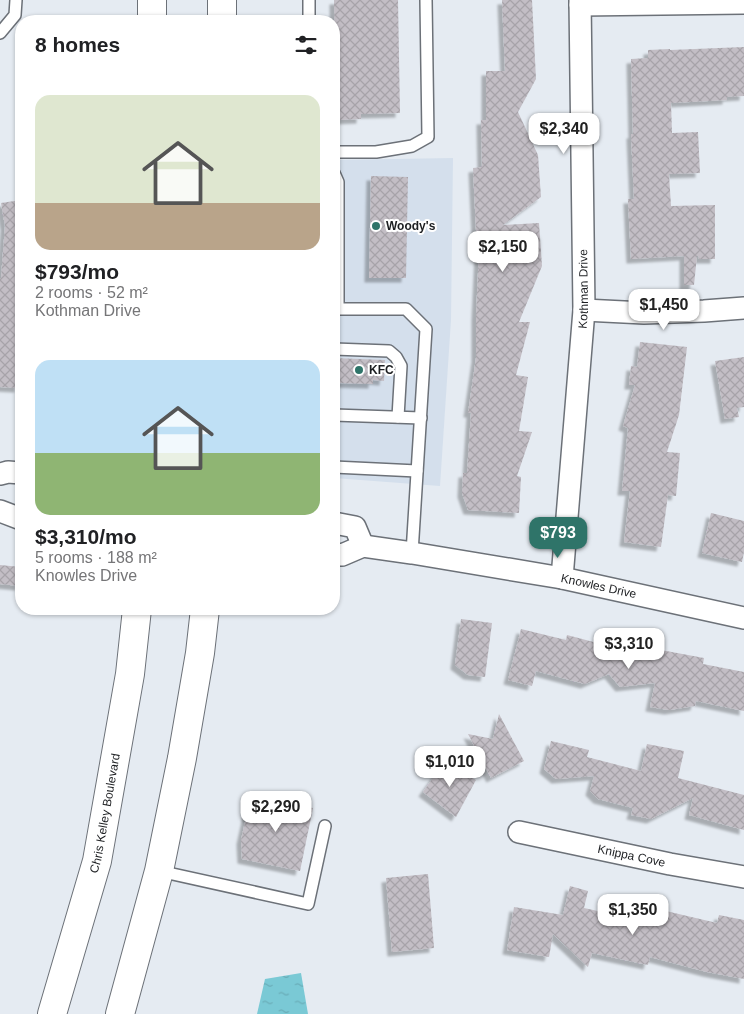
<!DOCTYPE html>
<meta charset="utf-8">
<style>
body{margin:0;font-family:Arial,sans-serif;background:#f6f6f6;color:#202124;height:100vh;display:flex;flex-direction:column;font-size:19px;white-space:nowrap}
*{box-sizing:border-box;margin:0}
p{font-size:16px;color:#757577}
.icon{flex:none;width:28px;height:28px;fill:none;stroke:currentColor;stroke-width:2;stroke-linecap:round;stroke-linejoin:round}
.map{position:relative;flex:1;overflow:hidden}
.details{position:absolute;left:15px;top:15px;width:325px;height:600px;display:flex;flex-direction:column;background:#fff;border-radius:20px;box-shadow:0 1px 4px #0004}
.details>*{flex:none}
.price{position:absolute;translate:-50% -42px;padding:0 11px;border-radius:10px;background:#fff;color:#222;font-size:16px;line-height:32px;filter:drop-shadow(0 1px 2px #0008)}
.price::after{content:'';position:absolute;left:50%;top:30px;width:15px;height:11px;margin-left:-8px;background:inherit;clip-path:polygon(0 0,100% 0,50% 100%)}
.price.current{background:#2f7469;color:#fff}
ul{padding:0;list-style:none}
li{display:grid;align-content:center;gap:10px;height:265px;padding:0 20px}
li span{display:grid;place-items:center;height:155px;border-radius:15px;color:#555}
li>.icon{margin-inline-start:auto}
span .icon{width:90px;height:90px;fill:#fffc;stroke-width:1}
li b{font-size:21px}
h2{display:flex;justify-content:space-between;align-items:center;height:60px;padding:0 20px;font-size:21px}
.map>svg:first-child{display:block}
.built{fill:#d4dfec}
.water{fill:url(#water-ripples)}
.building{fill:url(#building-cross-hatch);filter:url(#shadow)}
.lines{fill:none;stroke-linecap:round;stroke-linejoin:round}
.lane-casing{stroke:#6c7178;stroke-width:14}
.street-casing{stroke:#6c7178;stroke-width:24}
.secondary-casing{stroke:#6c7178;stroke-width:30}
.lane{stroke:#fff;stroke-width:11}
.street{stroke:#fff;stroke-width:21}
.secondary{stroke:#fff;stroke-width:28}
.poi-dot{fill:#2f7469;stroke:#fff;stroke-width:2}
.labels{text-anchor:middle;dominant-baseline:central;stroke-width:4;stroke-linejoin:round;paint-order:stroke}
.poi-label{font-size:12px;font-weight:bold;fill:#1c1e21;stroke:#fff;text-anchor:start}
.street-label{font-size:12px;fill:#1c1e21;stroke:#fff}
</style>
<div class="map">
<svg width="744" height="1014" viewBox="0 0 744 1014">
<defs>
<pattern id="water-ripples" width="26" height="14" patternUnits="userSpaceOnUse" patternTransform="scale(1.25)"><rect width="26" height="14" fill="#7ac9d5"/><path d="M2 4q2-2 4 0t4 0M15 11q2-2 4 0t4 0" fill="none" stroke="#69acb7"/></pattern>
<pattern id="building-cross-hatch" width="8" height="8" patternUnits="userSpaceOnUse" patternTransform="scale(1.25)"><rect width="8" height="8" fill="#c3bec5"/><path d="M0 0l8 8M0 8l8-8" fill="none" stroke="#a7a3a9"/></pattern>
<filter id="shadow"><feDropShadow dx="-4.5" dy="4.5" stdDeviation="1" flood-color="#0004"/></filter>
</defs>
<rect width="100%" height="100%" fill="#e5ebf2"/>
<path class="built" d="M 453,158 L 451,320 L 440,486 L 334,478 L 334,160 Z"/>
<path class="water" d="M 301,973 L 308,1014 L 257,1014 L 265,979 Z"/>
<g class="building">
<path d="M 334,0 L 398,0 L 400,113 L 361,114 L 361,119 L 336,120 Z"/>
<path d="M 502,0 L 532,0 L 536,79 L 518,112 L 538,155 L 541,197 L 503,225 L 539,223 L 542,266 L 519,322 L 530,322 L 516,375 L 528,377 L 519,431 L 532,432 L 517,476 L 521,477 L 519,513 L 468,510 L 462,493 L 463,473 L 467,473 L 471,413 L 468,413 L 476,358 L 476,316 L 479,251 L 477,251 L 473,168 L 482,167 L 481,120 L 486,120 L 486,71 L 505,71 Z"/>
<path d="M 744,47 L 744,96 L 727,97 L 727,100 L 671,103 L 672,133 L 698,132 L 700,173 L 669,174 L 671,206 L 715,205 L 715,259 L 699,259 L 698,256 L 697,256 L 694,285 L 684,285 L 684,256 L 631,259 L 628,199 L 634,199 L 631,134 L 633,134 L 631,59 L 648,58 L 648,50 L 670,49 L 670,50 Z"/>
<path d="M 371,176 L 408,177 L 406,278 L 369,278 Z"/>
<path d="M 21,200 L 21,375 L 20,375 L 19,388 L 0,387 L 0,278 L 1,278 L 5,226 L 1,203 Z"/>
<path d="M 640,342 L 687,347 L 679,415 L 667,452 L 680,453 L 676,496 L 668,495 L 661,547 L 624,542 L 630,491 L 622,491 L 628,428 L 623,426 L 635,385 L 629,385 L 631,366 L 637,367 Z"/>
<path d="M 744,357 L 744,407 L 737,408 L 739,417 L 725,419 L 715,361 Z"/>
<path d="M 334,358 L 385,360 L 384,381 L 373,380 L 373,384 L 334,383 Z"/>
<path d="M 711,513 L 744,521 L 744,552 L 742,562 L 702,553 Z"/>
<path d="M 0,565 L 21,567 L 20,586 L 0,584 Z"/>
<path d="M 461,619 L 492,623 L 485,677 L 468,675 L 455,665 Z"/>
<path d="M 521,629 L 566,640 L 567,635 L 620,649 L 621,644 L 661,653 L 661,650 L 704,658 L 703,664 L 744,672 L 744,711 L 696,701 L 695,706 L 669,710 L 650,707 L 655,683 L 620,687 L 609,674 L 585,684 L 536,671 L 532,686 L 508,680 Z"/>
<path d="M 499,714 L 524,761 L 491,778 L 468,734 L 493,739 Z"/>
<path d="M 551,741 L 589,750 L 587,757 L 641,771 L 647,744 L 684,751 L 678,778 L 744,795 L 744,830 L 689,815 L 693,798 L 651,819 L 631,815 L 633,808 L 598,799 L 590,791 L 594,776 L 556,779 L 544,769 Z"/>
<path d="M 444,762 L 476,780 L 456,817 L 423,792 Z"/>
<path d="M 251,795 L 313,808 L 300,871 L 242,859 L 241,840 Z"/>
<path d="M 428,874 L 434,948 L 392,952 L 386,878 Z"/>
<path d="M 570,886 L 588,891 L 584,908 L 616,915 L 619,900 L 717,923 L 719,915 L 744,920 L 744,979 L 707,972 L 650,957 L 648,965 L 592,953 L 588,967 L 553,934 L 549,957 L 507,950 L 514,907 L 563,915 Z"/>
</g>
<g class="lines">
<defs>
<g id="lane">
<path d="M 309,0 L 309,21"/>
<path d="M 0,33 L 15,15 L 16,0"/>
<path d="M 334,152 L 376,152 L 412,146 L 428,137 L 426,0"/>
<path d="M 334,173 L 338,182 L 338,309 L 406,309 L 426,329 L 412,553"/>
<path d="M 334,349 L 389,351 L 396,357 L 401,366 L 398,417"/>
<path d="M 334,415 L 421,418"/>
<path d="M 334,467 L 417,471"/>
<path d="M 159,871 L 308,904 L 325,826"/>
</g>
<g id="street">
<path d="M 580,5 L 744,3"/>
<path d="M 584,310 L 644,313 L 704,311 L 744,308"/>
<path d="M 0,474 L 8,472 L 21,473"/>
<path d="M 0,511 L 21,519"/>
<path d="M 334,523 L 355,527 L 363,546"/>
<path id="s1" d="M 334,554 L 342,555 L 363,546 L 412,553 L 562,578 L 744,618"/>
<path id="s2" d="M 562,578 L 584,310 L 580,0"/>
<path id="s3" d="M 519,832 L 670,864 L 744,877"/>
</g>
<g id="secondary">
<path d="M 222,0 L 222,21"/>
<path d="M 152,21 L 152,0"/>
<path id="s4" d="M 52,1014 L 97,861 L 130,674 L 137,609"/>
<path d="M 120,1014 L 159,871 L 182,758 L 200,653 L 205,609"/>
</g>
</defs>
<use href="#lane" class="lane-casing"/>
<use href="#street" class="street-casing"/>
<use href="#secondary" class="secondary-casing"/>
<use href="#lane" class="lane"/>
<use href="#street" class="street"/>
<use href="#secondary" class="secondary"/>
</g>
<g class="poi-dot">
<circle cx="376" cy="226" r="5"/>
<circle cx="359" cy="370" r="5"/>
</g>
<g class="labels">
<g class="poi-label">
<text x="386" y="226">Woody's</text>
<text x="369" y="370">KFC</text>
</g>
<g class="street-label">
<text stroke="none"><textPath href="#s2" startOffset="290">Kothman Drive</textPath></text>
<text stroke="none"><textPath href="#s1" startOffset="270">Knowles Drive</textPath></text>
<text stroke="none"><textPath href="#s4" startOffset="208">Chris Kelley Boulevard</textPath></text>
<text stroke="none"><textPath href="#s3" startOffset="115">Knippa Cove</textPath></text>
</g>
</g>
</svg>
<b class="price" style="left:564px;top:155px">$2,340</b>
<b class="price" style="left:503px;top:273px">$2,150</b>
<b class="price" style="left:664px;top:331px">$1,450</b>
<b class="price current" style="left:558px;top:559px">$793</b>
<b class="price" style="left:629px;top:670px">$3,310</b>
<b class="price" style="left:450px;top:788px">$1,010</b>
<b class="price" style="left:276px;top:833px">$2,290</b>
<b class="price" style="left:633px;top:936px">$1,350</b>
<section class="details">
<h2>8 homes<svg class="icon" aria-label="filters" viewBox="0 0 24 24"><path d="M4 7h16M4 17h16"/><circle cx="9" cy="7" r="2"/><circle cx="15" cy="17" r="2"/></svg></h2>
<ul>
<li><span style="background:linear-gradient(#dfe7d0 70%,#b9a48a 0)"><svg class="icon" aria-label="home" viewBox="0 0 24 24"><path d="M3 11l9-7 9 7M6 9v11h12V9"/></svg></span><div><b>$793/mo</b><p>2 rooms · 52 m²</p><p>Kothman Drive</p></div></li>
<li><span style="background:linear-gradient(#bfe0f5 60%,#8fb573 0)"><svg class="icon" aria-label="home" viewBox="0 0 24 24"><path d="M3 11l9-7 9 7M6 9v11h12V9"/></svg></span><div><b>$3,310/mo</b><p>5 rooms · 188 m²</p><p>Knowles Drive</p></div></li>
</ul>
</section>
</div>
